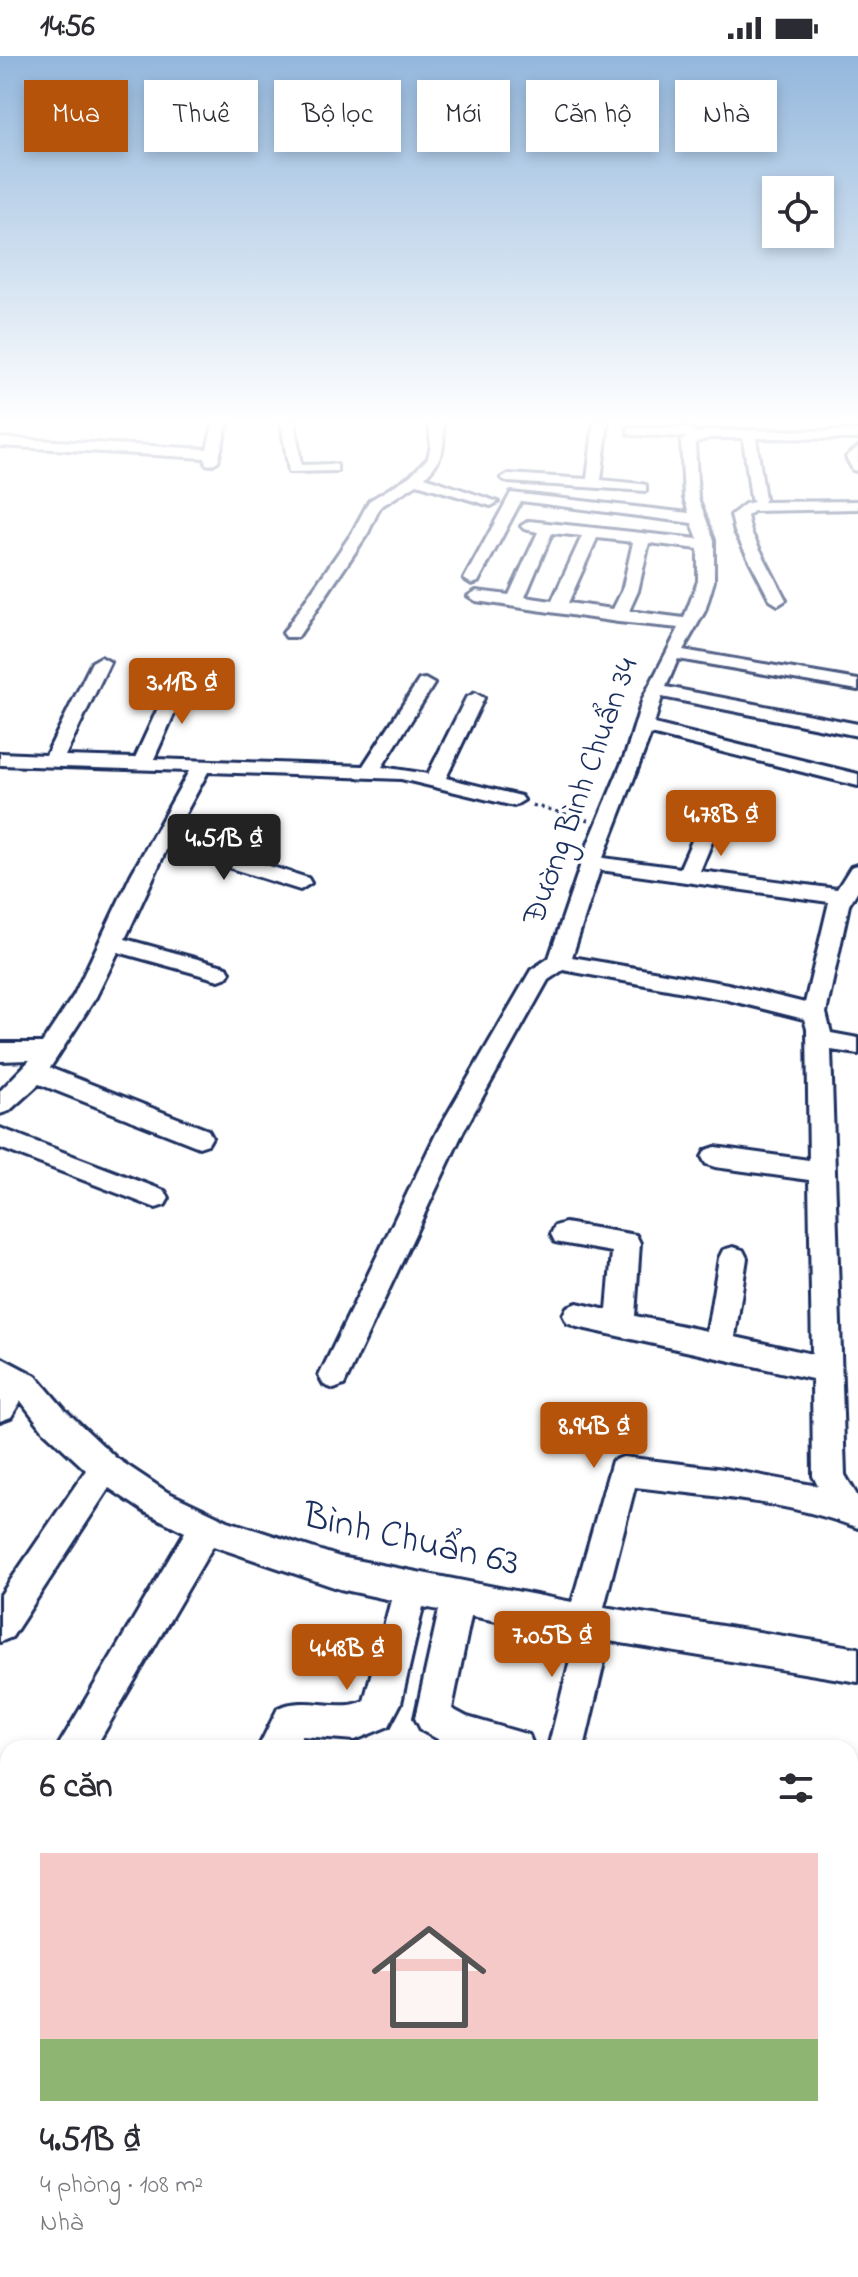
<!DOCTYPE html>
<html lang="vi">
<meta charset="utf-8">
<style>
body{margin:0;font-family:"Indie Flower",sans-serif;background:#f2f2f3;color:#2b2b33;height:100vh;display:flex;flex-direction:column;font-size:30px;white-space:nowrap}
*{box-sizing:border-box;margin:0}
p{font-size:26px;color:#7c7c81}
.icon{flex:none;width:44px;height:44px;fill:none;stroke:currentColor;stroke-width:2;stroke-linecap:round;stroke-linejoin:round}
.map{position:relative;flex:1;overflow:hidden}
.details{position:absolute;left:0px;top:1684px;width:858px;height:538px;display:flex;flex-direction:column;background:#fff;border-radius:24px 24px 0 0;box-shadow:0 4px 12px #0003}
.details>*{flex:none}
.banner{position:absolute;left:24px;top:24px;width:810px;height:72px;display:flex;gap:16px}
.buttons{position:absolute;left:762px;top:120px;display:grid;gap:16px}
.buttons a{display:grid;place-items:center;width:72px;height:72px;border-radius:0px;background:#fff;box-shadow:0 4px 12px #0003;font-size:40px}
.price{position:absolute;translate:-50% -68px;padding:0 18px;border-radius:8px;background:#b45309;color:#fff;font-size:26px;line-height:52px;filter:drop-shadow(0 2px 4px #0008)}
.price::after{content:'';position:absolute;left:50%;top:48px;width:24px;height:18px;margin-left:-12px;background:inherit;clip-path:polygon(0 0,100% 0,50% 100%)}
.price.selected{background:#222;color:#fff}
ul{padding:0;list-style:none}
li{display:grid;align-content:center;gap:16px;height:424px;padding:0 40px}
li span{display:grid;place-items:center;height:248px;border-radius:0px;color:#555}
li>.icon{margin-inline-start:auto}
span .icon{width:144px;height:144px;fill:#fffc;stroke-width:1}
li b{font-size:34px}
h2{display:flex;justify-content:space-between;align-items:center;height:96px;padding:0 40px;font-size:34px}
.pill{padding:0 28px;border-radius:0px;background:#fff;box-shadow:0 4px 12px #0003;font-size:28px;line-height:72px}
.pill.selected{background:#b45309;color:#fff}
.status{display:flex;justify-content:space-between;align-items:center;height:56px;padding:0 40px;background:#fff;direction:ltr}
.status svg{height:22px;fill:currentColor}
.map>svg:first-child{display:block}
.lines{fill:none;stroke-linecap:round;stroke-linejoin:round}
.minor-casing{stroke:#1b2f5e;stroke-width:6}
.path{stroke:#1b2f5e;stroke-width:3;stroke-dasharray:4 4;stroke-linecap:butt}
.minor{fill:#fff;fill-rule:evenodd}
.labels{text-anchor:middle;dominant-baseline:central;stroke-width:7;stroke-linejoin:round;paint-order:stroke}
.street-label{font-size:32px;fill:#1b2f5e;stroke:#fff}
.near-street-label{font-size:38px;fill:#1b2f5e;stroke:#fff}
</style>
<div class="status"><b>14:56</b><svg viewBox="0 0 49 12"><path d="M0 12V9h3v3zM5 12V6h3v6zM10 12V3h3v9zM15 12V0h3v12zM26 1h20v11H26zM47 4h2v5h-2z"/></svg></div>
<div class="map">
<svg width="858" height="2221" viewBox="0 0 858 2221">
<rect width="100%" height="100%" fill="#fff"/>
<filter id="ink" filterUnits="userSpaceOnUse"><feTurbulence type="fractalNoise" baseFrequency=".0125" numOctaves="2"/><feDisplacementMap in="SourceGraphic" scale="16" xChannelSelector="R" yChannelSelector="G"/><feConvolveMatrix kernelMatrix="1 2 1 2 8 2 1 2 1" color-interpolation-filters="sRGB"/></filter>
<g filter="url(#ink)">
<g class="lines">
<defs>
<g id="minor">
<path d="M 214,366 L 228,366 L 218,405 L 211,409 L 206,408 L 205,402 L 0,390 L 0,382 L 207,393 Z"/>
<path d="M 281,366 L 295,366 L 301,409 L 332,408 L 337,409 L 337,415 L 289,416 Z"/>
<path d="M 429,366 L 443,366 C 445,392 443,403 425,421 L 498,446 L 491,450 L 417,428 L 380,451 L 368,477 L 298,581 L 286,581 L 283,577 L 352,477 L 369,445 L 410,420 L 428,402 L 431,389 Z"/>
<path d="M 594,366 L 608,366 L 601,424 L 641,428 L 646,429 L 646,435 L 508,426 L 501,422 L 508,418 L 587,423 Z"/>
<path d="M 628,372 L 690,372 L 698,377 L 708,374 L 858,375 L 858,383 L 756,382 L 765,443 L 763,446 L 858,445 L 858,453 L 754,455 L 747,460 L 751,476 L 786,544 L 778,549 L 770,544 L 735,476 L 731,459 L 745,448 L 754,446 L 751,443 L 743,382 L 709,382 L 695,387 L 698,442 L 714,484 L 714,525 L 705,555 L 683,594 L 858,624 L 858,634 L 678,603 L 666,631 L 858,668 L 858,680 L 662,641 L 654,668 L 858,718 L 858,730 L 651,678 L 603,802 L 680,812 L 701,764 L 711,758 L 721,764 L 700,815 L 837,833 L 851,811 L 858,809 L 858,834 L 849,849 L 826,957 L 831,977 L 858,982 L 858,998 L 831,994 L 845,1419 L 858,1441 L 858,1472 C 789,1445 709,1440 635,1431 L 604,1551 L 858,1592 L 858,1626 L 609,1585 L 584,1692 L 548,1692 L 576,1580 L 471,1560 L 452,1653 L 467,1661 L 529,1679 L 534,1692 L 454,1692 L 421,1674 L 415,1662 L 439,1554 L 423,1551 L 401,1647 L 389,1670 L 355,1684 L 302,1680 L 295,1692 L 258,1692 L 278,1652 C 307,1639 339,1657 364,1645 L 391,1544 L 340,1533 L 213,1490 L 95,1692 L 57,1692 L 185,1476 L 145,1456 L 109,1432 L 12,1581 L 0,1586 L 0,1540 L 86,1414 L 43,1374 L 21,1345 L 11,1361 L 0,1365 L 0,1301 L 36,1320 L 65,1354 L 116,1402 L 167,1436 L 228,1465 L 340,1501 L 572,1546 L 612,1405 L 623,1401 L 724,1413 L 818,1430 L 813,1420 L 812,1323 L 577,1271 L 567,1267 L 563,1259 L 567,1251 L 577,1247 L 607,1254 L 612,1196 L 555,1186 L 551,1178 L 555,1170 L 565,1167 L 636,1179 L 640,1187 L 635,1260 L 707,1275 L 719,1202 L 723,1194 L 733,1191 L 743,1194 L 747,1202 L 735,1281 L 812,1298 L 809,1124 L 715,1111 L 706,1108 L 702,1101 L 706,1094 L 715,1091 L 809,1104 L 807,973 L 804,963 L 728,944 L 563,914 L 548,924 L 463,1076 L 344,1329 L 334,1333 L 324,1329 L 319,1320 L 437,1076 L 531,914 L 549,902 L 586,793 L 626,697 L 643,642 L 679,572 L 618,566 L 476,545 L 468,540 L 476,535 L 509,539 L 538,476 L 524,473 L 521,470 L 529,465 L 698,483 L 692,467 L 521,445 L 478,526 L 472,528 L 464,523 L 511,437 L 689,457 L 684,442 L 681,385 L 687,381 L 633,379 L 628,378 ZM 552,477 L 582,480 L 552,545 L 525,541 ZM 597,482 L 633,486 L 622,535 L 613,553 L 568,547 ZM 649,487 L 698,493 L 698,525 L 684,562 L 629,555 L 638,535 ZM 600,814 L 829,846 L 805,947 L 728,928 L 572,901 Z"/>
<path d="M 858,391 L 858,415 L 853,414 L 846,401 Z"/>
<path d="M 101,601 L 110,606 L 65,700 L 135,702 L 175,615 L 184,610 L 193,615 L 154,703 L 363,710 L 419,624 L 425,623 L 434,628 L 382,711 L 428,718 L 466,642 L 475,637 L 484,642 L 446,722 L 521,740 L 524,744 L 514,750 L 401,723 L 208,716 L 173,780 L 308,822 L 311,827 L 300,834 L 167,792 L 125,883 L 227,911 L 230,916 L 227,921 L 219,924 L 118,896 L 96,941 L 50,1012 L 208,1074 L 212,1081 L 208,1088 L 199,1091 L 39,1028 L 9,1055 L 0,1058 L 0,1035 L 30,1004 L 0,1005 L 0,987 L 42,987 L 74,939 L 131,819 L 189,715 L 0,709 L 0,697 L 46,699 L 92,606 Z"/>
<path d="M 0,1072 L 165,1135 L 169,1142 L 165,1149 L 156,1152 L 0,1092 Z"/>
<path d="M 850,1785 L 858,1787 L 858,1825 L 850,1823 Z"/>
<path d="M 405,2214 L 449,2214 L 447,2221 L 403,2221 Z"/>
</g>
</defs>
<use href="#minor" class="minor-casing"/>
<path class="path" d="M 532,749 L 589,764"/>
<use href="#minor" class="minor"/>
</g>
</g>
<linearGradient id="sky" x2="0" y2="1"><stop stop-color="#93b7dc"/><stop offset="0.54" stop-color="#fff"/><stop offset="1" stop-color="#fff" stop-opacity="0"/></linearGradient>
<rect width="858" height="677" fill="url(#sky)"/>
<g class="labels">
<g class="street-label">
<text transform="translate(582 736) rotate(-70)">Đường Bình Chuẩn 34</text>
</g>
<g class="near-street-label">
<text transform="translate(411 1485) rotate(13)">Bình Chuẩn 63</text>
</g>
</g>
</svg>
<div class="buttons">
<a><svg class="icon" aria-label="locate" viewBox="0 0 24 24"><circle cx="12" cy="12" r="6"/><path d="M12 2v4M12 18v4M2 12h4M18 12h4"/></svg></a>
</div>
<b class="price" style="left:182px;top:670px">3.11B ₫</b>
<b class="price" style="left:721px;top:802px">4.78B ₫</b>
<b class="price selected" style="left:224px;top:826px">4.51B ₫</b>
<b class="price" style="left:594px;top:1414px">8.94B ₫</b>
<b class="price" style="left:552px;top:1623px">7.05B ₫</b>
<b class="price" style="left:347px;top:1636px">4.48B ₫</b>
<div class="banner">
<a class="pill selected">Mua</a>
<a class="pill">Thuê</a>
<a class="pill">Bộ lọc</a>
<a class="pill">Mới</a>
<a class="pill">Căn hộ</a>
<a class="pill">Nhà</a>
</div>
<section class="details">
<h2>6 căn<svg class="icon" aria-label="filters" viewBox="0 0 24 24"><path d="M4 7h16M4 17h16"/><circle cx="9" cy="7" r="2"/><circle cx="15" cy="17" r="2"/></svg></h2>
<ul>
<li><span style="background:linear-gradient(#f6c9c9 75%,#8fb573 0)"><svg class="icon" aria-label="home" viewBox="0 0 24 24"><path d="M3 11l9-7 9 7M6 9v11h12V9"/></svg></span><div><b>4.51B ₫</b><p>4 phòng · 108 m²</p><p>Nhà</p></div></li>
</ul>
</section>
</div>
